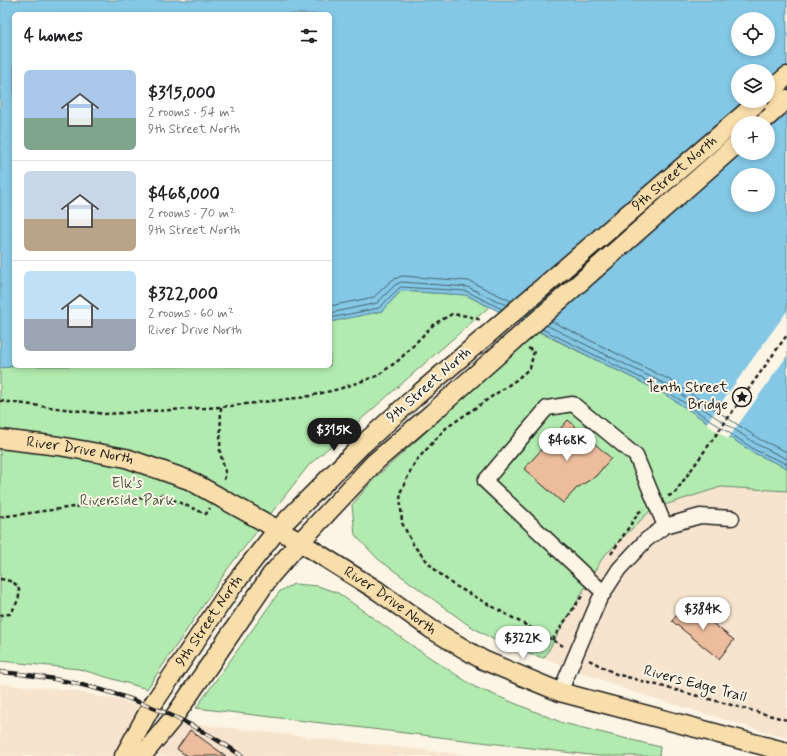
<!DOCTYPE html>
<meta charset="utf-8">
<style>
body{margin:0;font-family:Mynerve,sans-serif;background:#f2f2f2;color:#202124;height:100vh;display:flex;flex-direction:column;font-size:15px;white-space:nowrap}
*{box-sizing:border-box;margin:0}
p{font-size:13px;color:#757577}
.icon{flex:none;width:22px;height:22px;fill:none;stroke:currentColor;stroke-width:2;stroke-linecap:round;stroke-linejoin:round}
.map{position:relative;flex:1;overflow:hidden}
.panel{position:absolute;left:12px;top:12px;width:320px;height:356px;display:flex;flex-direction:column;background:#fff;border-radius:6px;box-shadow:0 2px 6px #0003}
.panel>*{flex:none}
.tools{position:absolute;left:731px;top:12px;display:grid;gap:8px}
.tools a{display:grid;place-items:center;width:44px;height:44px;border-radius:50%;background:#fff;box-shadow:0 2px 6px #0003;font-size:20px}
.price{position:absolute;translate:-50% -34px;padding:0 9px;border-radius:14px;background:#fff;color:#222;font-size:13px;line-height:26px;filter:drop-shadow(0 1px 2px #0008)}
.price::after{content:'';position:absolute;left:50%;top:24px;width:12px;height:9px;margin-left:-6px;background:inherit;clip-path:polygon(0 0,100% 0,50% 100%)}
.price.active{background:#1c1c1c;color:#fff}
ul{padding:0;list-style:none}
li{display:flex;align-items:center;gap:12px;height:100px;padding:0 12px}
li+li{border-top:1px solid #e0e0e0}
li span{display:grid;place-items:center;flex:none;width:112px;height:80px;border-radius:6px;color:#555}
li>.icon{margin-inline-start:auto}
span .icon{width:48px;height:48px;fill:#fffc;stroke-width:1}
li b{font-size:17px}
h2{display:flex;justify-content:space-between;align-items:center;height:48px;padding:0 12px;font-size:17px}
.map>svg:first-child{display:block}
.built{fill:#f7e4cf}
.green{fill:#b2ebaf;stroke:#678466}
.water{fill:#84c8e5;stroke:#5a8395;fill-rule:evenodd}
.pier{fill:#fcf5e5}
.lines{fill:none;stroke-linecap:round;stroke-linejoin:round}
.shore{stroke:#46616c;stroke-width:1}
.building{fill:#ecbc9c;stroke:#1c1c1c}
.minor-casing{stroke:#1c1c1c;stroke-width:17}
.major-casing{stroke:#1c1c1c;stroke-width:21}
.path{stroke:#1c1c1c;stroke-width:2.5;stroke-dasharray:4 3;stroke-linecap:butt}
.minor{stroke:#fcf5e5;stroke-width:14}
.major{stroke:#f8deab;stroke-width:18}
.rail-casing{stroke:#1c1c1c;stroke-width:4.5}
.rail{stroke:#fcf5e5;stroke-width:3;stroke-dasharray:9;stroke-linecap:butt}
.major-bridge-casing{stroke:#1c1c1c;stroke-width:21;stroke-linecap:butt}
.major-bridge{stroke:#f8deab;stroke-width:18}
.labels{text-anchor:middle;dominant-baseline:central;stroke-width:4;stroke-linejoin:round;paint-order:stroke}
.street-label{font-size:15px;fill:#1c1c1c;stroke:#fcf5e5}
.poi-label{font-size:15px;fill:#1c1c1c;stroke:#fcf5e5;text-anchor:end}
.park-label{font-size:15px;fill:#495a48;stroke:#fcf5e5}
</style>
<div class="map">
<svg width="787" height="756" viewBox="0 0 787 756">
<rect width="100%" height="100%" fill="#fcf5e5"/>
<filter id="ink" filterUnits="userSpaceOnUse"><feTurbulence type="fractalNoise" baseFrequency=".025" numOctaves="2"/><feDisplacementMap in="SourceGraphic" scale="8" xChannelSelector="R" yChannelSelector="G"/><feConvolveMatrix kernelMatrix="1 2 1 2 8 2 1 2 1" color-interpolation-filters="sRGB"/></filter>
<g filter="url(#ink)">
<g class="built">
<path d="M 721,487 L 787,491 L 787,737 L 759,730 L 633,692 L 544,658 L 603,557 L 652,509 Z"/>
<path d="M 0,684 L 70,690 L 151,707 L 124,756 L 0,756 Z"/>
<path d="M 174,717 L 188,723 L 474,756 L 142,756 Z"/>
</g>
<g class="green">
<path d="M 401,291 L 466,295 L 489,307 L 309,465 L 229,567 L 147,689 L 79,669 L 0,661 L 0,368 L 17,366 L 330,366 L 330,322 L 382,311 Z"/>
<path d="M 537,331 L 663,393 L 754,453 L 787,468 L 787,491 L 721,487 L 652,509 L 603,557 L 544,658 L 508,648 L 467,624 L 378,559 L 355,535 L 352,505 L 374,479 Z"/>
<path d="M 294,584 L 318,586 L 338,593 L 417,649 L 475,687 L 563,723 L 660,747 L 659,756 L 598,756 L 196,708 L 280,591 Z"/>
</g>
<path class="water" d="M 0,0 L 787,0 L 787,468 L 754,453 L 663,393 L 466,295 L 401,291 L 382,311 L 330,322 L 330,14 L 14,14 L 14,366 L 17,366 L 0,368 ZM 738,19 L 768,19 L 768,49 L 738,49 ZM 738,71 L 768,71 L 768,101 L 738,101 ZM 738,123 L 768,123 L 768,153 L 738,153 ZM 738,175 L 768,175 L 768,205 L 738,205 Z"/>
<path class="pier" d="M 787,311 L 787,356 L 728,439 L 706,424 Z"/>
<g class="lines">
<g class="shore">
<path d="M 330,306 L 374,297 L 392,280 L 402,276 L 469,281 L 511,301"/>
<path d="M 330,313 L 377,303 L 395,285 L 401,282 L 468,287 L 506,305"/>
<path d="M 330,318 L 379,308 L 398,289 L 401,287 L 466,291 L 502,309"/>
<path d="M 551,321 L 670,380 L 761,440 L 787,452"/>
<path d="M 546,325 L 667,385 L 758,445 L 787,459"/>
<path d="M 542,329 L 665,390 L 755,450 L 787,464"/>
</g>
</g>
<g class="building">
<path d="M 568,420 L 611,458 L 596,476 L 577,488 L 563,503 L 524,469 Z"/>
<path d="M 687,603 L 734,640 L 719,659 L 672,621 Z"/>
<path d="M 190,730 L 226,756 L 187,756 L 177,749 Z"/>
</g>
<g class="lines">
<defs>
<g id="minor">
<path d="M 604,593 L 485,481 L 547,408 L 573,404 L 636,456 L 665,526"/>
<path d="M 560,692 L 599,600 L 619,569 L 646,540 L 665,526 L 700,516 L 732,518"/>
</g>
<g id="major">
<path d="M 768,93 L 787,76"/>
<path d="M 761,123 L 787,99"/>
<path id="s1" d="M 0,439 L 59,446 L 126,458 L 189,480 L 300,542 L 378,591 L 431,629 L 483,660 L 560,692 L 787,752"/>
<path id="s2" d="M 124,756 L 151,707 L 232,587 L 277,530 L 362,445 L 414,398"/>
<path d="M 142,756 L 174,717 L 271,575 L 300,542 L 375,462 L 431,414"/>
</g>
</defs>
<use href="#minor" class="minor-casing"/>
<use href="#major" class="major-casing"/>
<g class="path">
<path d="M 528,348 L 534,351 L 530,368 L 516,380 L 446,428 L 415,462 L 400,493 L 402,523 L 414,546 L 432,567 L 452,584 L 565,647"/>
<path d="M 0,401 L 105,414 L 221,407 L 305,397 L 339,389 L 377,376 L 399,360 L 434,324 L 452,314 L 468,316 L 481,320"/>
<path d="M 221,407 L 220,452 L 226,475 L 223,481"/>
<path d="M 668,496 L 674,494 L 787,335"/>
<path d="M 0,517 L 162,495 L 206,514 L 210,508"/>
<path d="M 611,554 L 639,512 L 644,509"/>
<path d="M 0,579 C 26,582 22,597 10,614 L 0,615"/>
<path d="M 552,640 L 584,593"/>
<path d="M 589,660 L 616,674 L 787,720"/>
</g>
<use href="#minor" class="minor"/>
<use href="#major" class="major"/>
<defs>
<path id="rail" d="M 0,672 C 87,679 170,706 242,756"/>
</defs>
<use href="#rail" class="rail-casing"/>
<use href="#rail" class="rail"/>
<defs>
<g id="major-bridge">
<path id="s3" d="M 414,398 L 759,101"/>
<path d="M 431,414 L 738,143"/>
</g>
</defs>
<use href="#major-bridge" class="major-bridge-casing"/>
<use href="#major-bridge" class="major-bridge"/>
</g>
</g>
<defs>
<symbol id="sight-ring" viewBox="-11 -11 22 22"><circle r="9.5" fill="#fcf5e5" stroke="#1c1c1c" stroke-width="1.5"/><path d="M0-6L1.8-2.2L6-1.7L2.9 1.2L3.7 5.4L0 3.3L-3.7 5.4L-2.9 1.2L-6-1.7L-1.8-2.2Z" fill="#1c1c1c"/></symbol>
</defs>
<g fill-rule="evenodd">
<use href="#sight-ring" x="731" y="386" width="22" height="22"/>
</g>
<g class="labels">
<g class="street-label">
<text stroke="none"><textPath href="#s3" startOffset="344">9th Street North</textPath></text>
<text transform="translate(429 385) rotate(-41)">9th Street North</text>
<text stroke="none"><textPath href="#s1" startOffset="81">River Drive North</textPath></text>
<text stroke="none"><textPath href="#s1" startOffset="429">River Drive North</textPath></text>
<text stroke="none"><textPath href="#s2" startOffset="160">9th Street North</textPath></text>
<text transform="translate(695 684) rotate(15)">Rivers Edge Trail</text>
</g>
<g class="poi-label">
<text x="728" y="388">Tenth Street<tspan x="728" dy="17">Bridge</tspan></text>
</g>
<g class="park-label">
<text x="127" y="484">Elk's<tspan x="127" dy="17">Riverside Park</tspan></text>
</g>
</g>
</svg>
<div class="tools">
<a><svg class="icon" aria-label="locate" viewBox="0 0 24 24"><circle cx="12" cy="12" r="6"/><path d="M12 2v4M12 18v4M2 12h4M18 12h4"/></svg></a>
<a><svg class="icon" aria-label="layers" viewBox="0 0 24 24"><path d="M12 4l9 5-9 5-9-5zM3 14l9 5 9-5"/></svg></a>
<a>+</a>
<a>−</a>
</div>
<b class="price active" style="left:334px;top:452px">$315K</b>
<b class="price" style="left:567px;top:462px">$468K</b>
<b class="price" style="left:703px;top:631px">$384K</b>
<b class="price" style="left:523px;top:660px">$322K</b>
<section class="panel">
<h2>4 homes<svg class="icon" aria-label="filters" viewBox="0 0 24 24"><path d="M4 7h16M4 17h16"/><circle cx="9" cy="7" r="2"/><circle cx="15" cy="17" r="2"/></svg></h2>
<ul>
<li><span style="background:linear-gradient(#a9c7e8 60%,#7fa58c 0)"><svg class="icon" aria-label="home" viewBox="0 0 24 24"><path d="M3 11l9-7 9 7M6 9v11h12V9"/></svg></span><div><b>$315,000</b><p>2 rooms · 54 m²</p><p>9th Street North</p></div></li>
<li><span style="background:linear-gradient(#c9d6e8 60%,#b9a48a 0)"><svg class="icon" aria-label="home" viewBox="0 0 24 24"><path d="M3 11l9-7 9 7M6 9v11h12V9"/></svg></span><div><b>$468,000</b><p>2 rooms · 70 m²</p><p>9th Street North</p></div></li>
<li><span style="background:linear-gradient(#bfe0f5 60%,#9aa5b1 0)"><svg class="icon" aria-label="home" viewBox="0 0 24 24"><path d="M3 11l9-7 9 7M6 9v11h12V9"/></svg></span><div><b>$322,000</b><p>2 rooms · 60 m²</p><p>River Drive North</p></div></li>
</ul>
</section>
</div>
